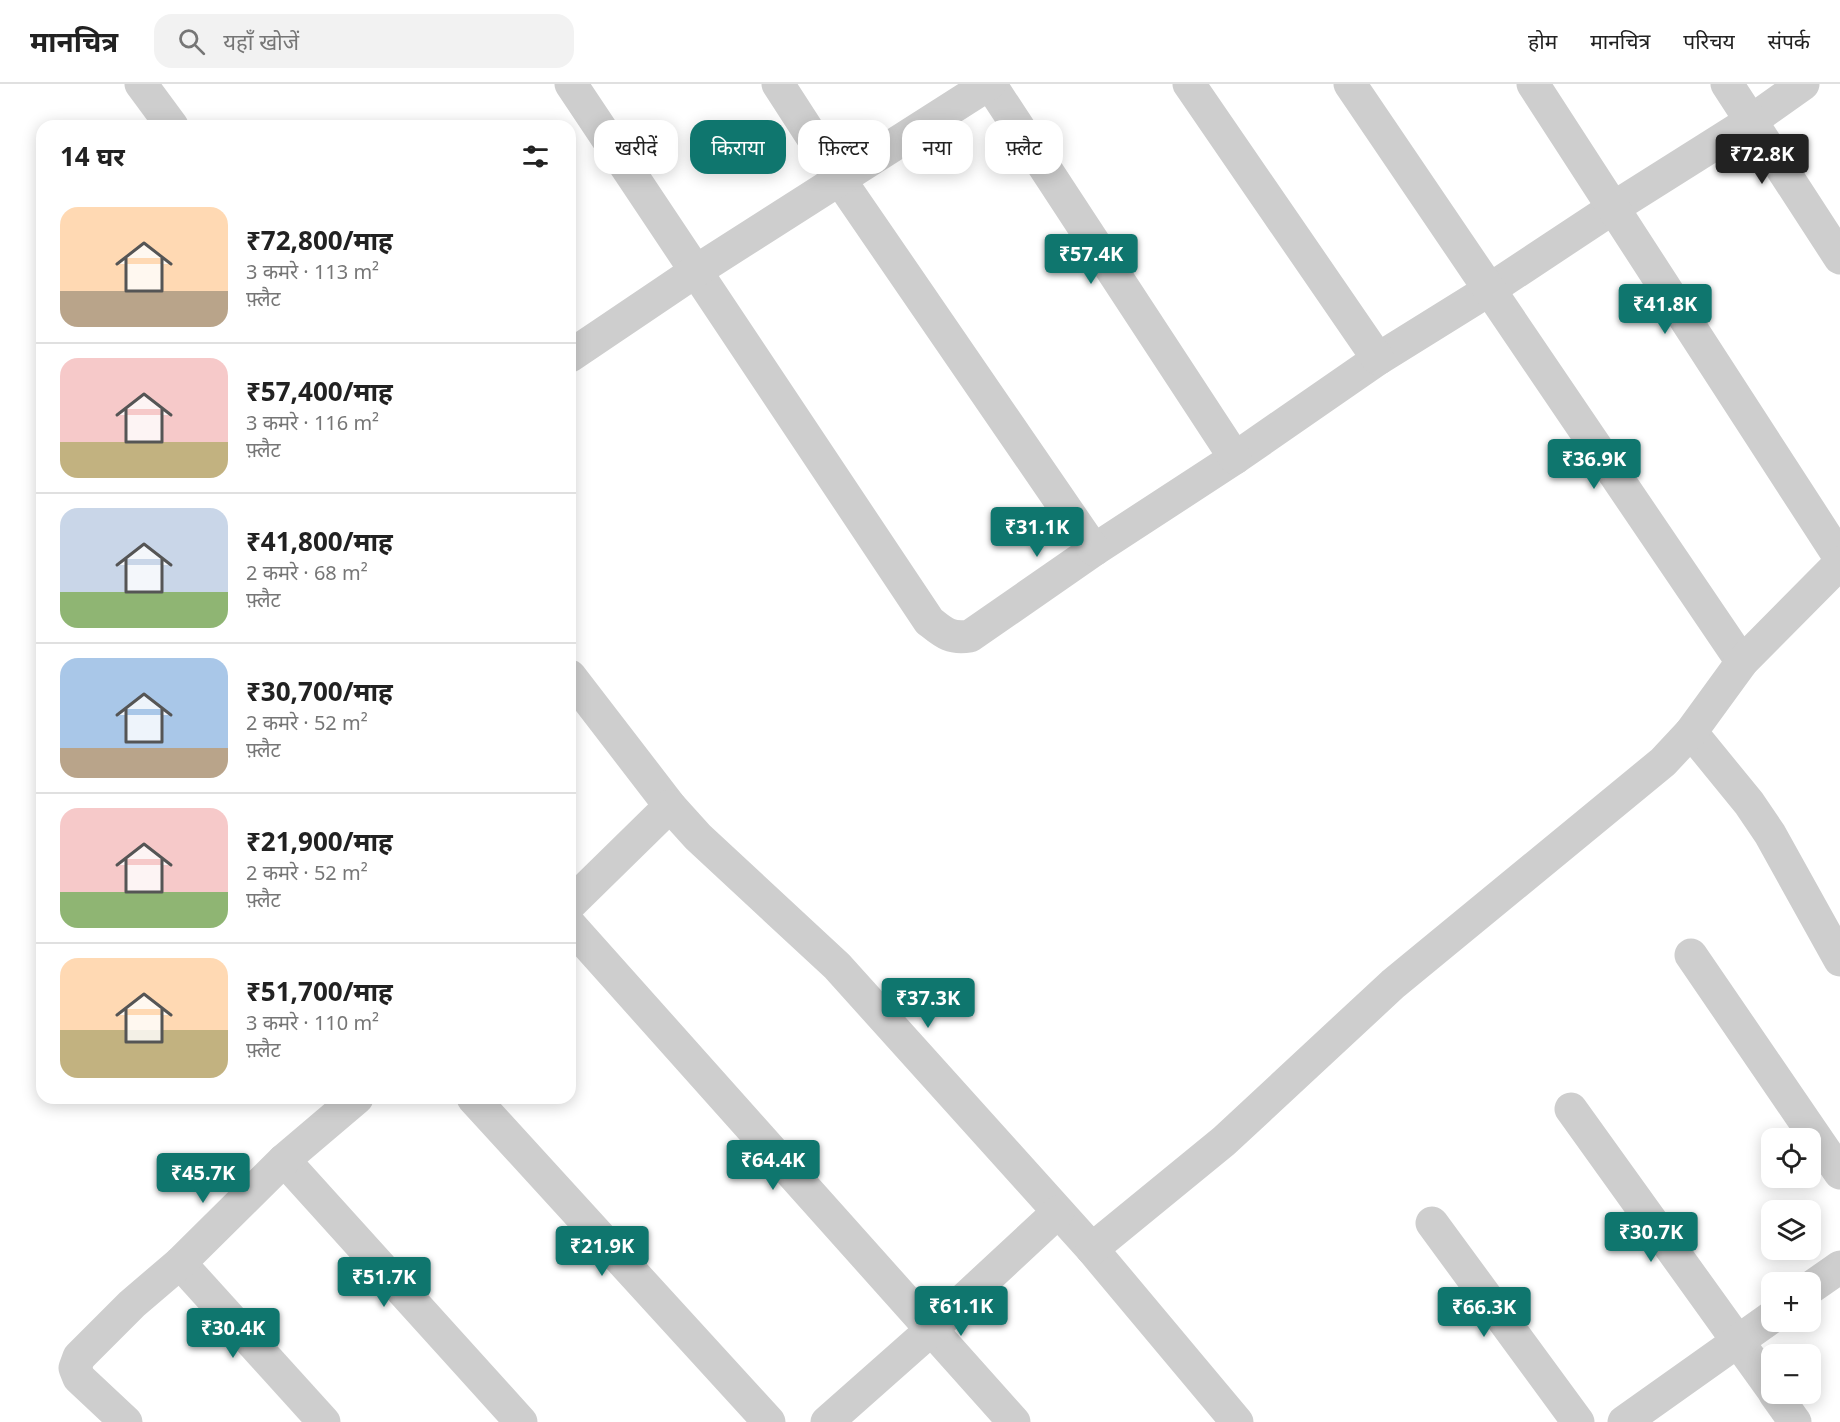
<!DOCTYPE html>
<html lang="hi">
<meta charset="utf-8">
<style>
body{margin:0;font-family:"Noto Sans","Noto Sans Devanagari",sans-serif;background:#f2f2f2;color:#222;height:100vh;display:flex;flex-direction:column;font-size:22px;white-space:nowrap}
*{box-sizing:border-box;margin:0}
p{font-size:20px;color:#767676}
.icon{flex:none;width:33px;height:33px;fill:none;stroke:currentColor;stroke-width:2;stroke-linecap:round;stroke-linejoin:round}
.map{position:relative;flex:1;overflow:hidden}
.side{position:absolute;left:36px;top:36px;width:540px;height:984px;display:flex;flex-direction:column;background:#fff;border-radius:18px;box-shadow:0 3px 15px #0003}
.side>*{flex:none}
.guide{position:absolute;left:594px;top:36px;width:570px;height:54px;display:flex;gap:12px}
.tools{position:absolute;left:1761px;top:1044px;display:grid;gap:12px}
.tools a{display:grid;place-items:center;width:60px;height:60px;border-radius:12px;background:#fff;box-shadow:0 3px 15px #0003;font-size:30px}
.price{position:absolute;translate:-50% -51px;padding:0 14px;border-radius:6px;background:#0f766e;color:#fff;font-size:20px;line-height:39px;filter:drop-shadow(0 2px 3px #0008)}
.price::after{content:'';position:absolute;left:50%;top:36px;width:18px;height:14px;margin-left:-9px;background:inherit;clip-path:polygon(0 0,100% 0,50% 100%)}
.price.active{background:#222;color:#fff}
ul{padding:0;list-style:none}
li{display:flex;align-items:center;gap:18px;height:150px;padding:0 24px}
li+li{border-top:2px solid #e0e0e0}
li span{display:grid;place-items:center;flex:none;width:168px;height:120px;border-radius:18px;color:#555}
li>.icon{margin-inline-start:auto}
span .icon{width:72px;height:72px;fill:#fffc;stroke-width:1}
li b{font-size:26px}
h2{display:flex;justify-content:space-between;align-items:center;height:72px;padding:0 24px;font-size:26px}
.pill{padding:0 21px;border-radius:18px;background:#fff;box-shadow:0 3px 15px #0003;font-size:21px;line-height:54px}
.pill.active{background:#0f766e;color:#fff}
header{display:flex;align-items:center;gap:36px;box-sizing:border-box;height:84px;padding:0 30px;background:#fff;border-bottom:2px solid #e0e0e0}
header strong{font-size:28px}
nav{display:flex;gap:33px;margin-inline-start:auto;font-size:21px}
.search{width:420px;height:54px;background:#f2f2f2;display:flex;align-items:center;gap:15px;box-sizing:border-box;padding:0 21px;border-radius:18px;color:#767676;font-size:22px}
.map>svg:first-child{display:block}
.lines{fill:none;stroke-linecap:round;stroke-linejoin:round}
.street{stroke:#cecece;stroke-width:33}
</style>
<header>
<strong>मानचित्र</strong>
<div class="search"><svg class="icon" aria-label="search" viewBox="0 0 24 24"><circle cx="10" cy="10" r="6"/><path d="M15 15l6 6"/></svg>यहाँ खोजें</div>
<nav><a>होम</a><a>मानचित्र</a><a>परिचय</a><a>संपर्क</a></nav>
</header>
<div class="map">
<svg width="1840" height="1338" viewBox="0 0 1840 1338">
<rect width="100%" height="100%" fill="#fff"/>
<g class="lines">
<g class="street">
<path d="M 141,0 L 172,42"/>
<path d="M 571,0 L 929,537 C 944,549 950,555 970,552 L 1094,466 L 1235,374 L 1378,275 L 1489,206 L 1613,124 L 1751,37 L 1803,0"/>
<path d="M 778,0 L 840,96 L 1094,466"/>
<path d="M 990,0 L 1235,374"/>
<path d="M 1189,0 L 1378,275"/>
<path d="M 1350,0 L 1742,578"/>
<path d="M 1533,0 L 1840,474"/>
<path d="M 1727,0 L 1840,174"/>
<path d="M 570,272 L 696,187 L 989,0"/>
<path d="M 570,592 L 670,722 L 698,753 L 837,882 L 1092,1165 L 1237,1338"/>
<path d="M 1691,648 L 1749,719 L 1770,750 L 1840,876"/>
<path d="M 570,820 L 670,722"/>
<path d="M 570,841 L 1014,1338"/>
<path d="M 1691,871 L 1840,1089"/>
<path d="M 473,1014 L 769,1338"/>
<path d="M 1571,1025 L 1772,1305"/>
<path d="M 284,1076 L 521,1338"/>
<path d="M 1432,1139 L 1578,1338"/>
<path d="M 1092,1165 L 1224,1057 L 1393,900 L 1663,678 L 1691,648 L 1742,578 L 1840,479"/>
<path d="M 180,1179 L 324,1338"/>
<path d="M 1810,1204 L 1840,1183"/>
<path d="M 1775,1310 L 1795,1338"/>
<path d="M 126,1338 L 79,1294 L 75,1284 L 79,1273 L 132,1220 L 180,1179 L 284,1076 L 357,1014"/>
<path d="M 827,1338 L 931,1246 L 1058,1128"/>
<path d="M 1624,1338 L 1772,1233"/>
</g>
</g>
</svg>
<div class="tools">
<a><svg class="icon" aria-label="locate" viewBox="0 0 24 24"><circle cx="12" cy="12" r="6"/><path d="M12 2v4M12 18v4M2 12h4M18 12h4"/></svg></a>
<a><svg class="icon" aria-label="layers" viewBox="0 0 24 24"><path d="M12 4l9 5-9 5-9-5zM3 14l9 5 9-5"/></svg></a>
<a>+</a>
<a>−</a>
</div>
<b class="price active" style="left:1762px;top:101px">₹72.8K</b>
<b class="price" style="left:1091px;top:201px">₹57.4K</b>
<b class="price" style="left:1665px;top:251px">₹41.8K</b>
<b class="price" style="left:1594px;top:406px">₹36.9K</b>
<b class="price" style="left:1037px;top:474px">₹31.1K</b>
<b class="price" style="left:928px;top:945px">₹37.3K</b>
<b class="price" style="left:773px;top:1107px">₹64.4K</b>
<b class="price" style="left:203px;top:1120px">₹45.7K</b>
<b class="price" style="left:1651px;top:1179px">₹30.7K</b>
<b class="price" style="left:602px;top:1193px">₹21.9K</b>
<b class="price" style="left:384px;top:1224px">₹51.7K</b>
<b class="price" style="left:961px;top:1253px">₹61.1K</b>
<b class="price" style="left:1484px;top:1254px">₹66.3K</b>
<b class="price" style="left:233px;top:1275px">₹30.4K</b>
<div class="guide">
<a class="pill">खरीदें</a>
<a class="pill active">किराया</a>
<a class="pill">फ़िल्टर</a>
<a class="pill">नया</a>
<a class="pill">फ़्लैट</a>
</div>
<section class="side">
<h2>14 घर<svg class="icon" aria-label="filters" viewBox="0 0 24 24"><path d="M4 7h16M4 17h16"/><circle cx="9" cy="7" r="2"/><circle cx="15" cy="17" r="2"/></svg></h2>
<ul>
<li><span style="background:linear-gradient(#ffd9b3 70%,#b9a48a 0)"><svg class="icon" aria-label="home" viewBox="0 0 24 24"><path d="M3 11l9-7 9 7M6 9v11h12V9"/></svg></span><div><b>₹72,800/माह</b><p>3 कमरे · 113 m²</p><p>फ़्लैट</p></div></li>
<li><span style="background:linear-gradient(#f6c9c9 70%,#c2b280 0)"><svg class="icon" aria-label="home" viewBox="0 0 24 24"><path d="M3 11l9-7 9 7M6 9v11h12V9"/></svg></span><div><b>₹57,400/माह</b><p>3 कमरे · 116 m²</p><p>फ़्लैट</p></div></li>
<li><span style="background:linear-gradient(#c9d6e8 70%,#8fb573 0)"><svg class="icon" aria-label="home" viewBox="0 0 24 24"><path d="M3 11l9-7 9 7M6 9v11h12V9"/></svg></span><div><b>₹41,800/माह</b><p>2 कमरे · 68 m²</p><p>फ़्लैट</p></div></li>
<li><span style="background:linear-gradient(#a9c7e8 75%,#b9a48a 0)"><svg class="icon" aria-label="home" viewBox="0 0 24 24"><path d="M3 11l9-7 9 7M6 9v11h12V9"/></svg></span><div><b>₹30,700/माह</b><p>2 कमरे · 52 m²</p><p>फ़्लैट</p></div></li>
<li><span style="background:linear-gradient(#f6c9c9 70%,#8fb573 0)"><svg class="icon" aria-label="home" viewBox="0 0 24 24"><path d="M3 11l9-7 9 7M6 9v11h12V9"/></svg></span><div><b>₹21,900/माह</b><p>2 कमरे · 52 m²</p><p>फ़्लैट</p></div></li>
<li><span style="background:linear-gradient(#ffd9b3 60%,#c2b280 0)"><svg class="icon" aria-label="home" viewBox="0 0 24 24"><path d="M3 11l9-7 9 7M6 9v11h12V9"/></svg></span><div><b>₹51,700/माह</b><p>3 कमरे · 110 m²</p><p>फ़्लैट</p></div></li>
</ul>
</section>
</div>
